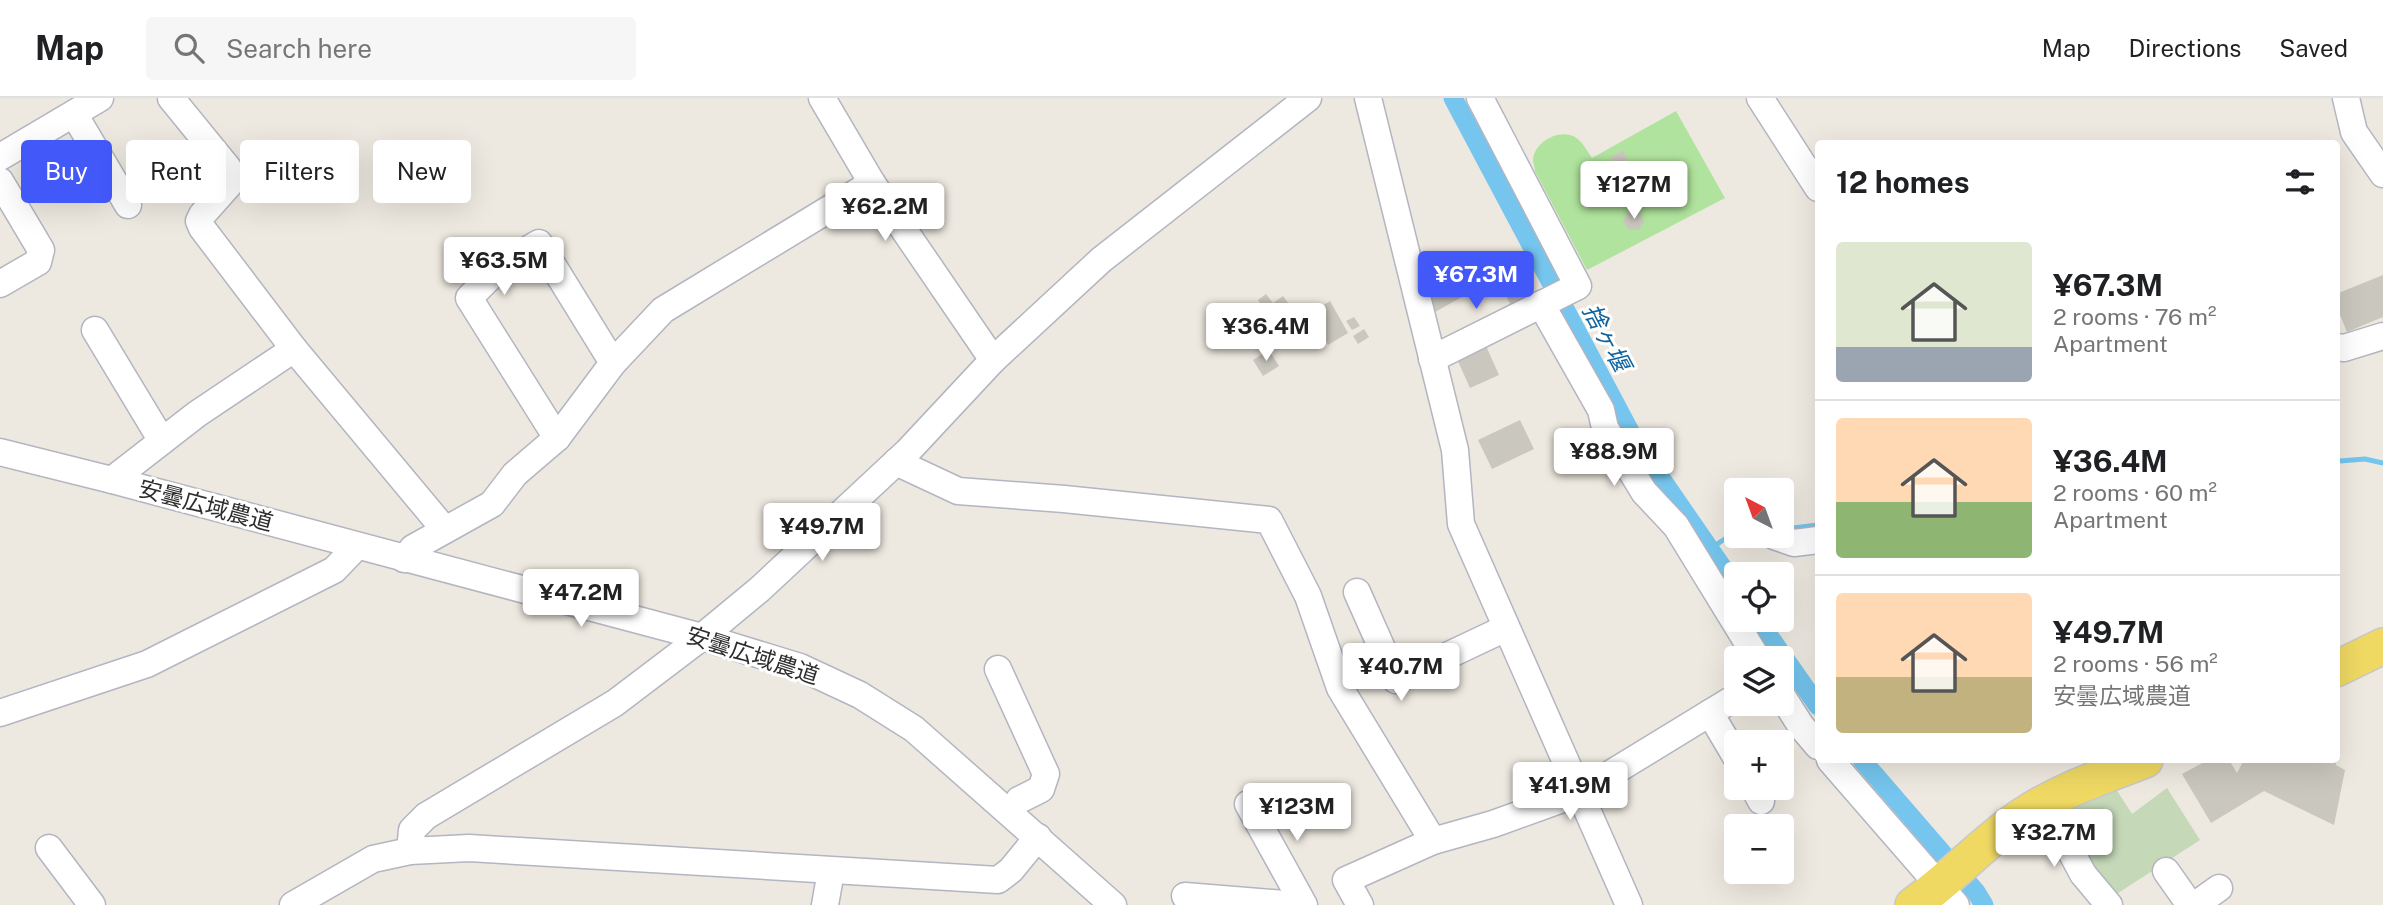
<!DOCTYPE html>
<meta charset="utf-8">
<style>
body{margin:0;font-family:"Public Sans","Noto Sans JP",sans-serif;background:#f6f6f6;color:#202124;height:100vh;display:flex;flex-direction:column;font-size:26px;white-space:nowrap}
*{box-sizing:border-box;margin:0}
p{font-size:23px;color:#757577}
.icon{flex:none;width:38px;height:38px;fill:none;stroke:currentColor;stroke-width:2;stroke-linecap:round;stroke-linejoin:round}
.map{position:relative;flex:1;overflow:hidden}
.side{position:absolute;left:1815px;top:42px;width:525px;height:623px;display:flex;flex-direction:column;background:#fff;border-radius:7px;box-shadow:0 7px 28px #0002}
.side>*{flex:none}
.banner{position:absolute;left:21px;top:42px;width:665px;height:63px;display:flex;gap:14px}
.needle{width:46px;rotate:319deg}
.tools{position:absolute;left:1724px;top:380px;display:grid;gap:14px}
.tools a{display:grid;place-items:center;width:70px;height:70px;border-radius:7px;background:#fff;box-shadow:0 7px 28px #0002;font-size:35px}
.price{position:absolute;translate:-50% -60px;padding:0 16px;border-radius:7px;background:#fff;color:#222;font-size:23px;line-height:46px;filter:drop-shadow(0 2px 4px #0008)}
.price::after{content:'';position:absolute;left:50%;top:42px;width:21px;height:16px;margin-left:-10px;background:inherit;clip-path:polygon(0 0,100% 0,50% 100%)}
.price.active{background:#4358f8;color:#fff}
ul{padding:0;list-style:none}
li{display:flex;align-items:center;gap:21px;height:175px;padding:0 21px}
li+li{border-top:2px solid #e0e0e0}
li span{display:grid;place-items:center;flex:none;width:196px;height:140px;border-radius:7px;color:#555}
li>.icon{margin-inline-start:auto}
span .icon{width:84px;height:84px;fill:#fffc;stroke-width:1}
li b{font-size:30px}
h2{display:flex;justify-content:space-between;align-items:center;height:84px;padding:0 21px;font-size:30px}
.chip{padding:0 24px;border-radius:7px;background:#fff;box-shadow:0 7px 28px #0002;font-size:24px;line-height:63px}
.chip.active{background:#4358f8;color:#fff}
header{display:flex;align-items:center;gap:42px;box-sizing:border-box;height:98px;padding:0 35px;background:#fff;border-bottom:2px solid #e0e0e0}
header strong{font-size:33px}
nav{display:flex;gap:38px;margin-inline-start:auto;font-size:24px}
.search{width:490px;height:63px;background:#f6f6f6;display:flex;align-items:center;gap:18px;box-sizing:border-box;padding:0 24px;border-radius:7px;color:#757577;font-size:26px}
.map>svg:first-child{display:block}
.green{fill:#b0e39d}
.cemetery{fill:#c5d8b7}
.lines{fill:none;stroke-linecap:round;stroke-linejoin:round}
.stream{stroke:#75c5ee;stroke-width:5}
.canal{stroke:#75c5ee;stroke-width:19}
.building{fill:#cac7be}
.minor-casing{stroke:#b3b5c0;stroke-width:29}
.major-casing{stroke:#c8c8c8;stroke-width:38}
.minor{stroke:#fff;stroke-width:26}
.major{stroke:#efd963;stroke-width:35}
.labels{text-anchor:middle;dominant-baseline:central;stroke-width:6;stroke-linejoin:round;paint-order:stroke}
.street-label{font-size:23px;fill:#2d2d2d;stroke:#fff}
.water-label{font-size:24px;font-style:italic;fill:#0f639e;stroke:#fff}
</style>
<header>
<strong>Map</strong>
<div class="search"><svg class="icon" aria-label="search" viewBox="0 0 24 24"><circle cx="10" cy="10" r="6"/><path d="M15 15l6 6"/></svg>Search here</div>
<nav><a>Map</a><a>Directions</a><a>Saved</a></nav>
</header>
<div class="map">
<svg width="2383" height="807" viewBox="0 0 2383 807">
<rect width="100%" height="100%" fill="#eee9e0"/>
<path class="green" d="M 1676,13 L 1725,100 L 1587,172 L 1535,73 C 1535,69 1533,66 1533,62 C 1534,44 1559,30 1575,39 C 1583,44 1587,53 1592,60 Z"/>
<path class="cemetery" d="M 2167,690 L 2200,742 L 2112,799 L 2060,717 L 2116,691 L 2132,716 Z"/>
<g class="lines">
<g class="stream">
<path d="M 2336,360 L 2340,363 L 2365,361 L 2383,365"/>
<path d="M 1785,431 L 1818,427"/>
<path d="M 1710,451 L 1729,438 L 1736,437"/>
</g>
<g class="canal">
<path d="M 1453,0 L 1634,341 L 1736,489"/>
<path d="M 1758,522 L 1818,608"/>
<path d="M 1862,662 L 1976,794 L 1984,807"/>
</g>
</g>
<g class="building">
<path d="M 1623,52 L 1628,62 L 1616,69 L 1611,59 Z"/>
<path d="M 1628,114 L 1639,114 L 1644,123 L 1639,132 L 1628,131 L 1623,123 Z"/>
<path d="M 1495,153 L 1507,174 L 1476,191 L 1464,170 Z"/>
<path d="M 1457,174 L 1469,195 L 1435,214 L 1424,192 Z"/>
<path d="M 1517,174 L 1530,198 L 1511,208 L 1499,183 Z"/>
<path d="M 2383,177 L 2383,219 L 2347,234 L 2336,207 L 2336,196 Z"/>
<path d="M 1266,196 L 1273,205 L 1283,198 L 1297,217 L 1266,239 L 1252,220 L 1264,211 L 1258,202 Z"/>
<path d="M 1330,203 L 1348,235 L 1328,247 L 1310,215 Z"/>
<path d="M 1354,219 L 1360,228 L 1352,232 L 1346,223 Z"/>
<path d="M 1364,231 L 1369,239 L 1358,246 L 1353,238 Z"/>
<path d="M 1486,248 L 1499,277 L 1470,290 L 1457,261 Z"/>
<path d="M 1269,252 L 1279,268 L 1263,278 L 1253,262 Z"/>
<path d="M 1520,322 L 1534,351 L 1492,371 L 1478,342 Z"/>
<path d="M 2208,662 L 2229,662 L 2237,675 L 2244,662 L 2336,662 L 2336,667 L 2345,672 L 2334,727 L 2264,693 L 2211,725 L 2182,676 Z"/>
</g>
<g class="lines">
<defs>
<g id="minor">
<path d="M 171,0 L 228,70 L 234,81 L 202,117 L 199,123 L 202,130 L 294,251 L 445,432"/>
<path d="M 822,0 L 872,85 L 993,262"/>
<path d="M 1368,0 L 1455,352 L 1461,426 L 1629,807"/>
<path d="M 1760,0 L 1818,90"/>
<path d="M 2346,0 L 2354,34 L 2383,76"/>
<path d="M 74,16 L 128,107"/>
<path d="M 0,59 L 100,0"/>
<path d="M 0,83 L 41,152 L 38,164 L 0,186"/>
<path d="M 1541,206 L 1601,312 L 1605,330 L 1644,394 L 1676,428 L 1757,560"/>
<path d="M 95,232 L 162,343"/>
<path d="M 2336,249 L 2344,250 L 2383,238"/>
<path d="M 1432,261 L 1578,188 L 1480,0"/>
<path d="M 557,340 L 469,200 L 502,167 L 539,145 L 613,265"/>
<path d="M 0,354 L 112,382 L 702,539 L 800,569 L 860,597 L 914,631 L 1113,807"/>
<path d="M 896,364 L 958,393 L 1064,401 L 1269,422 L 1308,498 L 1340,590 L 1433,743"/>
<path d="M 112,382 L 197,316 L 294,251"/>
<path d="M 1774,438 L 1794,445 L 1818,442"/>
<path d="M 404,461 L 413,450 L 492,406 L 515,376 L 557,340 L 613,265 L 663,212 L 872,85"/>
<path d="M 1357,494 L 1396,582 L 1506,530"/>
<path d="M 998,571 L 1046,676 L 1041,691 L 1019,702"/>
<path d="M 1782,598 L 1801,628 L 1818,648"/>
<path d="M 0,615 L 147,566 L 334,472 L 357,448"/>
<path d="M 1710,615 L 1736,659"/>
<path d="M 1830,662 L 1956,807"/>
<path d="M 1754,690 L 1761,703"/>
<path d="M 2045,705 L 2083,776 L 2109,807"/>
<path d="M 1248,706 L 1304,807"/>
<path d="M 49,750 L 92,807"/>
<path d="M 410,753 L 412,732 L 426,718 L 615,605 L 702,539 L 760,491 L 908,353 L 993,262 L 1101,162 L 1308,0"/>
<path d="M 2166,773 L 2190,807"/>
<path d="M 1185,798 L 1297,807"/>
<path d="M 293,807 L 373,761 L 410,753 L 469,750 L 998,782 L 1011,772 L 1038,739"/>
<path d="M 825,807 L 831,773"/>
<path d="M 1360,807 L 1346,782 L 1433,743 L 1493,726 L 1579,695 L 1736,599"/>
<path d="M 2195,807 L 2219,790"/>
</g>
<g id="major">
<path d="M 2336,571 L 2383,548"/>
<path d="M 1913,807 C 1952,780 1983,744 2022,718 C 2059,693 2104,678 2145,662"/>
</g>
</defs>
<use href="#minor" class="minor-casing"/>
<use href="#major" class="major-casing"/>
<use href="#minor" class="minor"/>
<use href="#major" class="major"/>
</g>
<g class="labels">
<g class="street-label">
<text transform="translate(206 407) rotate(15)">安曇広域農道</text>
<text transform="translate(753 557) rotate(18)">安曇広域農道</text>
</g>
<g class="water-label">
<text transform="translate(1607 239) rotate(62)">捨ヶ堰</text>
</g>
</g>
</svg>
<div class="tools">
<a><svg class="needle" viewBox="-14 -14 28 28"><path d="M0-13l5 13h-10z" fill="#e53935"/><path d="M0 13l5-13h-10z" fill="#757577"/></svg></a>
<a><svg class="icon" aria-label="locate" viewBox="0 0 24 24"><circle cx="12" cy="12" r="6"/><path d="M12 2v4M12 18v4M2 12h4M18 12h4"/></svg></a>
<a><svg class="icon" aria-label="layers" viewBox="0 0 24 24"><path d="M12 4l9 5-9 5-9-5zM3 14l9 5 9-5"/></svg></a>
<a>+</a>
<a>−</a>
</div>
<b class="price" style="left:1634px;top:123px">¥127M</b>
<b class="price" style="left:885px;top:145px">¥62.2M</b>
<b class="price" style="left:504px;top:199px">¥63.5M</b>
<b class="price active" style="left:1476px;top:213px">¥67.3M</b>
<b class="price" style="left:1266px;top:265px">¥36.4M</b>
<b class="price" style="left:1614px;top:390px">¥88.9M</b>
<b class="price" style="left:822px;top:465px">¥49.7M</b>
<b class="price" style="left:581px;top:531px">¥47.2M</b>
<b class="price" style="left:1401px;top:605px">¥40.7M</b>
<b class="price" style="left:1570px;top:724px">¥41.9M</b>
<b class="price" style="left:1297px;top:745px">¥123M</b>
<b class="price" style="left:2054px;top:771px">¥32.7M</b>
<div class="banner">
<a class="chip active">Buy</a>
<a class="chip">Rent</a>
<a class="chip">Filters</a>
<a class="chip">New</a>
</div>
<section class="side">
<h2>12 homes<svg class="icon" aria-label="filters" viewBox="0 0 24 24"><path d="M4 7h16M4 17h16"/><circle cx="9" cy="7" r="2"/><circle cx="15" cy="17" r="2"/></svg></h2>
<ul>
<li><span style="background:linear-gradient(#dfe7d0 75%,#9aa5b1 0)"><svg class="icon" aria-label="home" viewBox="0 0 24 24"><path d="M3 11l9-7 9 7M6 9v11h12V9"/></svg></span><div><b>¥67.3M</b><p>2 rooms · 76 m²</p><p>Apartment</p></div></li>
<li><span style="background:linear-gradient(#ffd9b3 60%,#8fb573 0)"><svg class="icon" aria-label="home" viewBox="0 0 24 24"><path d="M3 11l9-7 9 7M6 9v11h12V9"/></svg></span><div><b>¥36.4M</b><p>2 rooms · 60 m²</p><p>Apartment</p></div></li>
<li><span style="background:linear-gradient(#ffd9b3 60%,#c2b280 0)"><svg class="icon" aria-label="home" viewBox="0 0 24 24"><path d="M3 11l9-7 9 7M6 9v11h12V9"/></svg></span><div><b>¥49.7M</b><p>2 rooms · 56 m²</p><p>安曇広域農道</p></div></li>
</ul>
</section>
</div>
